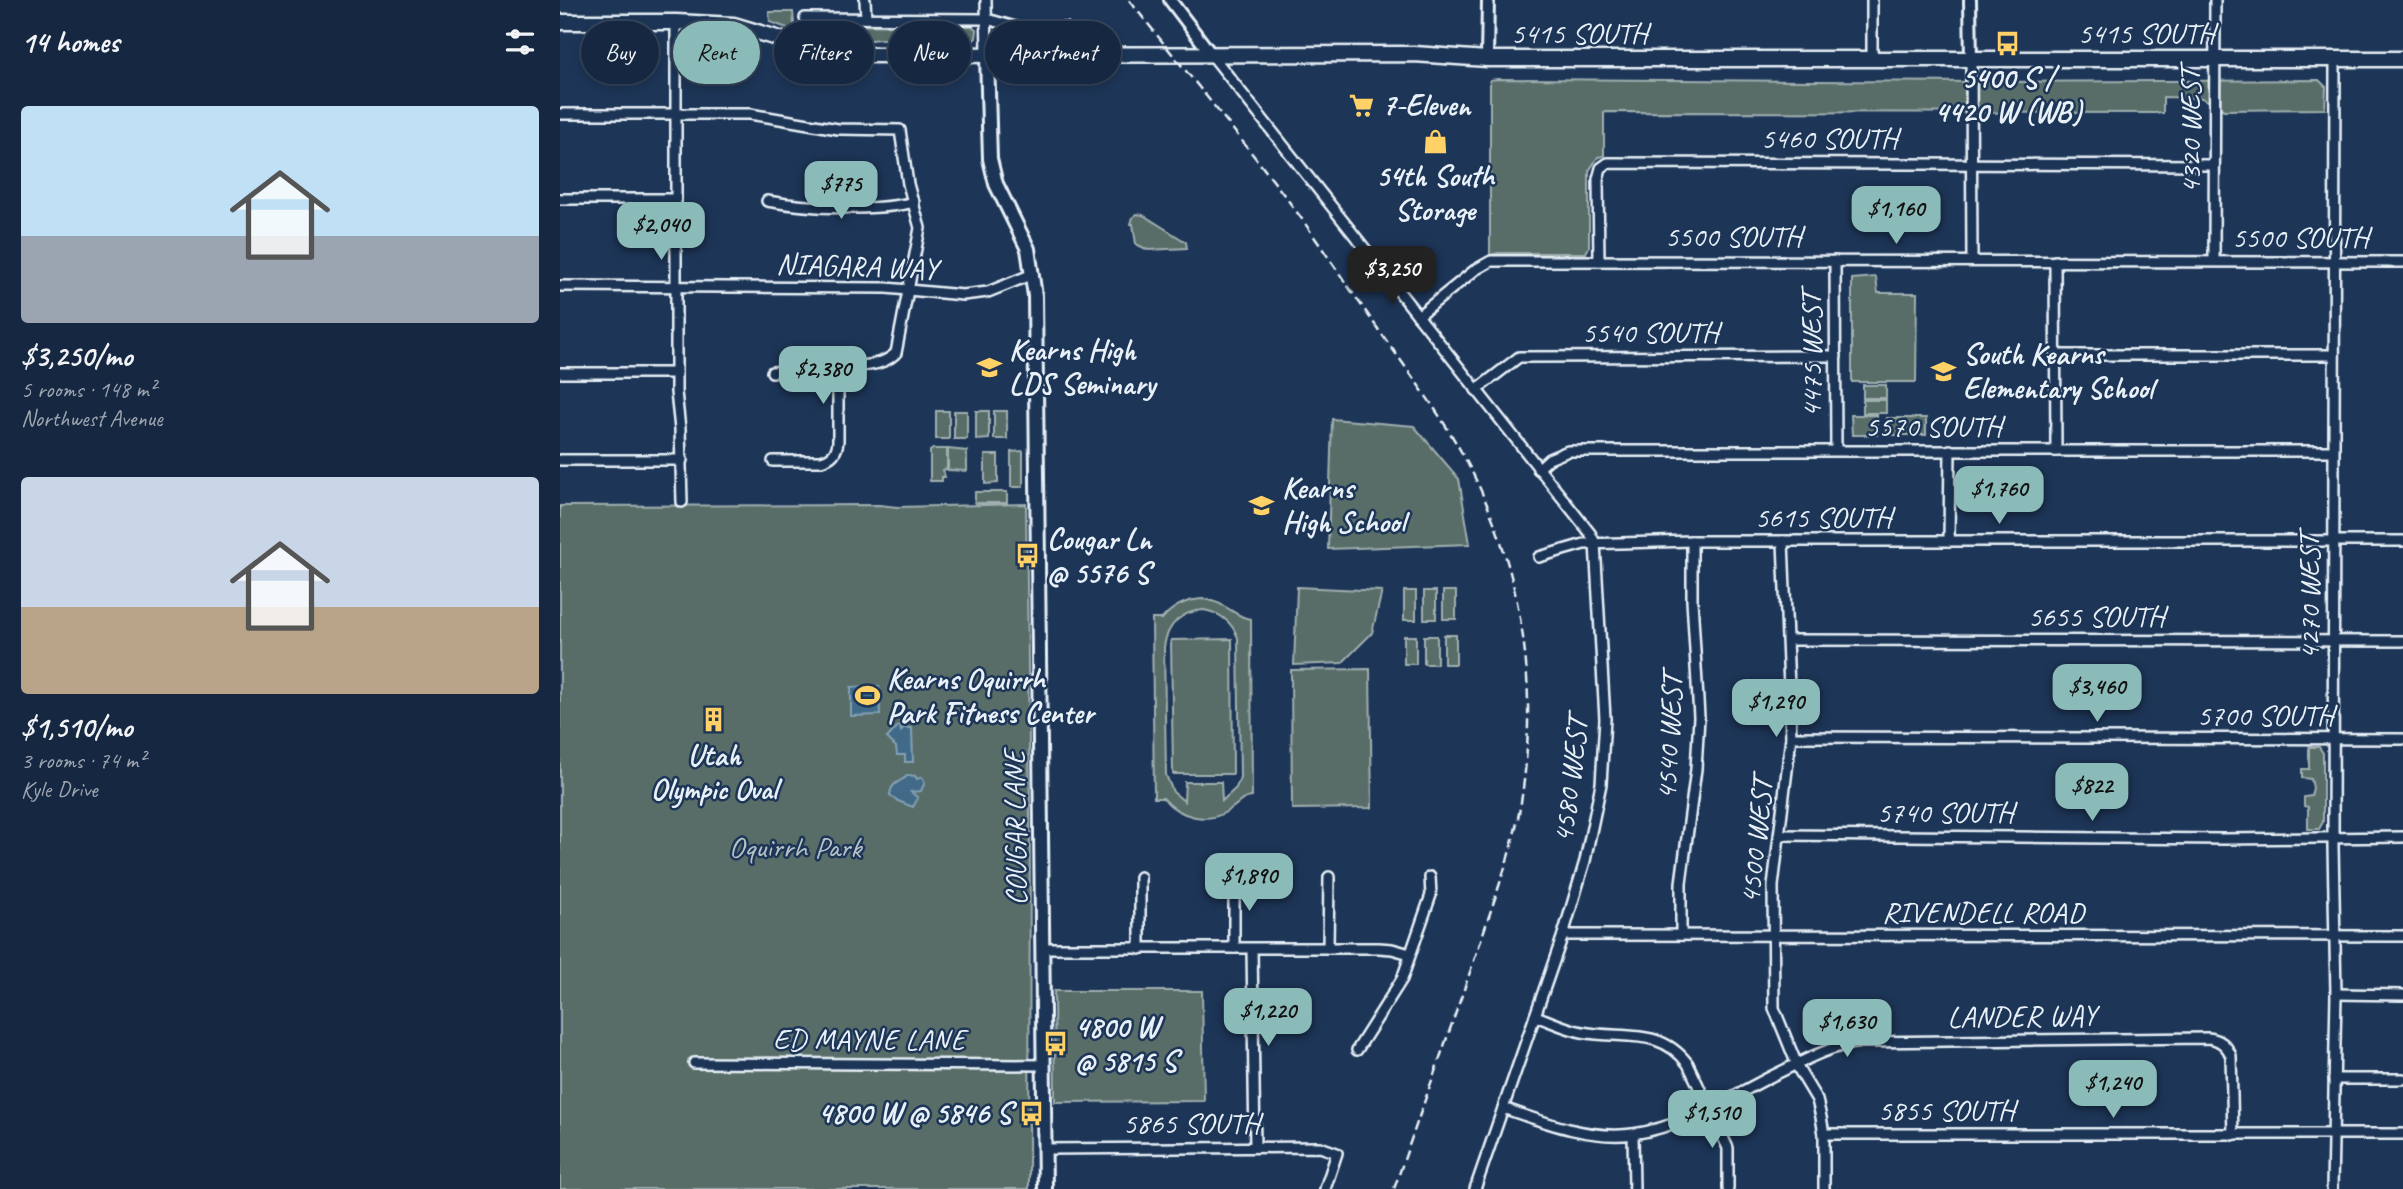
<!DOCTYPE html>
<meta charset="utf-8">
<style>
body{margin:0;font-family:Caveat,sans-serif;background:#1f3048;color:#f1f3f6;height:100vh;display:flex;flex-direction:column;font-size:26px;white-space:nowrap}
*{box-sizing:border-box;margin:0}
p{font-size:23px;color:#9ea6b1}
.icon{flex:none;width:38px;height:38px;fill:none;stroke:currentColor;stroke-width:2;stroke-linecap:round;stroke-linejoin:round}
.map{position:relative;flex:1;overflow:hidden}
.side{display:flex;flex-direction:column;background:#162841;width:560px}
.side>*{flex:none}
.hud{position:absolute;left:21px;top:21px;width:665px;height:63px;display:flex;gap:14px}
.price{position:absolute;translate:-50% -60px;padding:0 16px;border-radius:14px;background:#8bbbb9;color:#111;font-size:23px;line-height:46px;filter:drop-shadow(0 2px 4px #0008)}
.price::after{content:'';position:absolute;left:50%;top:42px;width:21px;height:16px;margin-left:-10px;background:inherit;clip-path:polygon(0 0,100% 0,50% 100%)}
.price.current{background:#222;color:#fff}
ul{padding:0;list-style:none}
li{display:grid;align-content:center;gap:14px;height:371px;padding:0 21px}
li span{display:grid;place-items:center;height:217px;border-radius:7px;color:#555}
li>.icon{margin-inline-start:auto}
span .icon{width:126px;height:126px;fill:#fffc;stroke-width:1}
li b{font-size:30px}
h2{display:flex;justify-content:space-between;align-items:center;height:84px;padding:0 21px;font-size:30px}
.pill{padding:0 24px;border-radius:32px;background:#162841;box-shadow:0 4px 10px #0003,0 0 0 2px #35445a;font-size:24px;line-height:63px}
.pill.current{background:#8bbbb9;color:#111}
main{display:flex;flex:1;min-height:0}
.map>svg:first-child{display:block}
.green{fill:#596d68;stroke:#a0afb0;stroke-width:2;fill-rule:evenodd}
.water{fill:#416b88;stroke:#84a1b5;stroke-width:2}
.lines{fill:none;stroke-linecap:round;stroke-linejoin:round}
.minor-casing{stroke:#e8f1f8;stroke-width:14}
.tertiary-casing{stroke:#e8f1f8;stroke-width:16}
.secondary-casing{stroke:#e8f1f8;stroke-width:18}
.primary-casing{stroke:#e8f1f8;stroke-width:19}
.minor{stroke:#1d3557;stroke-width:9}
.tertiary{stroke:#1d3557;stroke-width:10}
.secondary{stroke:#1d3557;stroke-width:12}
.primary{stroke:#1d3557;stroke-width:14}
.rail{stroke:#e8f1f8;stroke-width:2.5;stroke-dasharray:10 5;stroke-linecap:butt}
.labels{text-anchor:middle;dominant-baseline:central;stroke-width:5;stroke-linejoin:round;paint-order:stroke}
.street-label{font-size:30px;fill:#e8f1f8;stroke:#1d3557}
.poi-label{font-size:30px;font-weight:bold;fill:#e8f1f8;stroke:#1d3557;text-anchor:start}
.park-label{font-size:30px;fill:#b6c3c6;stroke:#1d3557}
</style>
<main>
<section class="side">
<h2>14 homes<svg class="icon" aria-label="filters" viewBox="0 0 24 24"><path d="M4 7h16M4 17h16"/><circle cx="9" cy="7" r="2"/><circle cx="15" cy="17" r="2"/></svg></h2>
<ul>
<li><span style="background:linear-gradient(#bfe0f5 60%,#9aa5b1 0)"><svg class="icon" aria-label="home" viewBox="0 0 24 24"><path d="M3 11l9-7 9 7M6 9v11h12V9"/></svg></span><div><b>$3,250/mo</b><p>5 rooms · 148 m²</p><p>Northwest Avenue</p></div></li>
<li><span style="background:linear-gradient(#c9d6e8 60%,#b9a48a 0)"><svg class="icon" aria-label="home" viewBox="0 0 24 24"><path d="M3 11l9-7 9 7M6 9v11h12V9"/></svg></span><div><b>$1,510/mo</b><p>3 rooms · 74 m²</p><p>Kyle Drive</p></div></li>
</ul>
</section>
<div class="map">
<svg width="1843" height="1189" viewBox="0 0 1843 1189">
<rect width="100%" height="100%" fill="#1d3557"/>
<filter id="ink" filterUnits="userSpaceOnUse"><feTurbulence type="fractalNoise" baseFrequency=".0143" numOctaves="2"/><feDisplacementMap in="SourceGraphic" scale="14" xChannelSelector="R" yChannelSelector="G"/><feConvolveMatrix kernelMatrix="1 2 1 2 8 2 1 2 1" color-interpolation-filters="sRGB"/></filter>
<g filter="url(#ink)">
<g class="green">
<path d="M 209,12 L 233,12 L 234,24 L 243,31 L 260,25 L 412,26 L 417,30 L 416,38 L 411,42 L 319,39 L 289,43 L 250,36 L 210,22 Z"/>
<path d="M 937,79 L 1427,82 L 1759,80 L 1766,87 L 1765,109 L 1664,110 L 1642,98 L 1603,97 L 1603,113 L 1044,112 L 1044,156 L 1038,157 L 1029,171 L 1029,247 L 1026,253 L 938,253 L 930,255 L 930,80 Z"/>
<path d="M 577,214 L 583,215 L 626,242 L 627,248 L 588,250 L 576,244 L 573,224 L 571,224 L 573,217 Z"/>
<path d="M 1316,277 L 1318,293 L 1357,293 L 1356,382 L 1292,382 L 1292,279 Z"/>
<rect x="1303" y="385" width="23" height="13"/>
<rect x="1303" y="400" width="23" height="13"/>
<rect x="376" y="411" width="13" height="28"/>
<rect x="394" y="411" width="13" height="28"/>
<path d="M 416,411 L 429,411 L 429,439 L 416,440 Z"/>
<rect x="434" y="411" width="13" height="28"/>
<path d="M 1291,415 L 1317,415 L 1317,435 L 1292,435 Z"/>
<rect x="1327" y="418" width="39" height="17"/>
<path d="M 772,419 L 854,426 L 899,479 L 910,544 L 768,549 Z"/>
<path d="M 373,449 L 387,449 L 387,469 L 383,470 L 385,477 L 382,477 L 382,481 L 370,481 L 370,451 Z"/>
<path d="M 388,449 L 407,451 L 407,471 L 388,470 Z"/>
<path d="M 463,451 L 463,487 L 451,487 L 451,452 Z"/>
<path d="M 425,455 L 438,455 L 438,483 L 425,484 Z"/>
<rect x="415" y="492" width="32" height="11"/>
<path d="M 466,504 L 470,816 L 469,1189 L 0,1189 L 0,506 L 320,505 L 337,507 Z"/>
<path d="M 737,587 L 822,591 L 812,633 L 782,663 L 734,665 Z"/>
<rect x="844" y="591" width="12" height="29"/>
<rect x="864" y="591" width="12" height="28"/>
<rect x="883" y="591" width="13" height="28"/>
<path d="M 642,599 C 666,601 675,618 691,619 L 692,797 C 681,798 679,804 669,810 C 648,825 619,817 603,798 L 594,798 L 592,619 L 602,619 C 613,606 626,600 642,599 ZM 644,610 C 661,613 672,622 678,638 L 680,777 L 676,788 L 662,801 L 661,782 L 625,782 L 624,801 L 613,792 L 606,775 L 604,647 C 607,625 621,611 644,610 Z"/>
<rect x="884" y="635" width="12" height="29"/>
<rect x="844" y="636" width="12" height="28"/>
<rect x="864" y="636" width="13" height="28"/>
<path d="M 672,639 L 673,774 L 613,774 L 611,640 Z"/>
<path d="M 810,669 L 812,808 L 732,809 L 731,670 Z"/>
<path d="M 1749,747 L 1759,747 L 1763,753 L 1763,822 L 1759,829 L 1748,829 L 1748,807 L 1744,806 L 1744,797 L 1751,796 L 1753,788 L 1751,779 L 1742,778 L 1742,769 L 1749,769 Z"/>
<path d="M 494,991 L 642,991 L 644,1101 L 495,1102 Z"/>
</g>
<g class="water">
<path d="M 319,686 L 320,715 L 291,716 L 291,687 Z"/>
<path d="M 340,724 L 341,731 L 343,728 L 352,728 L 353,762 L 345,762 L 345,755 L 337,755 L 336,747 L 327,738 Z"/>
<path d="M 348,775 L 355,776 L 357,779 L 362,777 L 365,782 L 361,791 L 351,792 L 358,798 L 353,807 L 338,801 L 330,795 C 331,781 341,783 348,775 Z"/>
</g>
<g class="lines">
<defs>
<g id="minor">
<path d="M 305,0 L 306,18"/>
<path d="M 426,0 L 427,56"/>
<path d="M 245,18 L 427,19 L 462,29 L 506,28"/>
<path d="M 116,22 L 116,392 L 120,429 L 122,502"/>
<path d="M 651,54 L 1030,533 L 1035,543 L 1045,719 L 1041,784 L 1025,861 L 1003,935 L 915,1189"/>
<path d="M 1312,59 L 1312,0"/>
<path d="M 1411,60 L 1412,261"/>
<path d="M 0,114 L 190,114 L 278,129 L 340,130 L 348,184 L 360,228 L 336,353 C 318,371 285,365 262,366 C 245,367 229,370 212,372"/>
<path d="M 0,199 L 116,199"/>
<path d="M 207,201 C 246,208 316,212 354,202"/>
<path d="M 1039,261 L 1038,179 L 1041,168 L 1048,163 L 1654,165"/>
<path d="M 1275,261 L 1276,450"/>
<path d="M 1495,261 L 1496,451"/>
<path d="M 1654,261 L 1655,0"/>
<path d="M 0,286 L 326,288 L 403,295 L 428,292 L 473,274"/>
<path d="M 858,316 L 915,270 L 931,261 L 1843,262"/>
<path d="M 1495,355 L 1774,355"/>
<path d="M 0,373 L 116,373"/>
<path d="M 916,390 L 959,357 L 1276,356"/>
<path d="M 0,460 L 122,460"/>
<path d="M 213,461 L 261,461 C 272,458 277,453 278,441 L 278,366"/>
<path d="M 978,469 L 989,459 L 1008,451 L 1773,451"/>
<path d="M 1223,541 L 1231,737 L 1213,886 L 1214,1008 L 1239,1070 L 1257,1100 L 1261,1117 L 1264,1134 L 1264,1189"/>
<path d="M 1389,541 L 1390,450"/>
<path d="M 979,557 L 1024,544 L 1132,541 L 1843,541"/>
<path d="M 1228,640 L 1843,641"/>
<path d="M 1231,737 L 1843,739"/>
<path d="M 1221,835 L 1664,839 L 1843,837"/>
<path d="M 580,877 L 580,949"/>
<path d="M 674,877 L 674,948"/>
<path d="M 1003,935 L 1843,936"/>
<path d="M 1121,935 L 1121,883 L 1136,769 L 1139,717 L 1132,600 L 1132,541"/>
<path d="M 483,948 L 819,948 L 832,949 L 850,954"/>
<path d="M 768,948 L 769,877"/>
<path d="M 692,949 L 695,1147"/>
<path d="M 1776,994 L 1843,995"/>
<path d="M 975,1016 C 990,1021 1006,1029 1022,1032 C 1062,1040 1100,1026 1128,1064 L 1168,1148 L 1168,1189"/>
<path d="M 797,1050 L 842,979 L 871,895 L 870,877"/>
<path d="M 134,1063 L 484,1065"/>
<path d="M 1774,1079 L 1843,1079"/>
<path d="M 943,1108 C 983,1122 1030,1140 1073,1134 C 1122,1127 1169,1098 1212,1076 C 1242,1062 1268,1046 1301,1042 L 1648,1038 C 1659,1039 1667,1045 1671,1056 L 1673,1135"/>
<path d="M 1073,1134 L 1074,1189"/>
<path d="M 1264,1134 L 1843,1134"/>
<path d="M 485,1149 L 760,1147 L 777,1153 L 765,1189"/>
<path d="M 1772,1189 L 1776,994 L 1773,846 L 1775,59"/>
</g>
<g id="tertiary">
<path d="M 610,0 L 651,54"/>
<path d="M 1410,0 L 1411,60"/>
<path d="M 927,59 L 928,0"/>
</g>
<path id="secondary" d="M 427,56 L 430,159 L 436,184 L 468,249 L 475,296 L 485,1189"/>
<path id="primary" d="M 0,22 L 116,22 L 174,25 L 250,48 L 295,55 L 854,54 L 927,59 L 1843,59"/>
</defs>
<use href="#minor" class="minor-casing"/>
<use href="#tertiary" class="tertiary-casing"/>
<use href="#secondary" class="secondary-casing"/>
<use href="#primary" class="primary-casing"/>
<use href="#minor" class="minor"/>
<use href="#tertiary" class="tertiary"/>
<use href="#secondary" class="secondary"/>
<use href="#primary" class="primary"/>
<path class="rail" d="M 569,0 C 626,72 685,142 739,215 C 761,246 782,278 804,309 C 840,361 882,413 911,470 C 963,572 979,689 961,802 C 953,850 935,897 920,943 C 892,1025 862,1107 834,1189"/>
</g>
</g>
<defs>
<symbol id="bus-bare" viewBox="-9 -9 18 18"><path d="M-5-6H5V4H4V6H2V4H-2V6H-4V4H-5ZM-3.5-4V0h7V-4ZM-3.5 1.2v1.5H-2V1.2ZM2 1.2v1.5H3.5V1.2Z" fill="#ffd166" stroke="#1d3557" stroke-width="2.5" paint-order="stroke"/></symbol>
<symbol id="supermarket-bare" viewBox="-9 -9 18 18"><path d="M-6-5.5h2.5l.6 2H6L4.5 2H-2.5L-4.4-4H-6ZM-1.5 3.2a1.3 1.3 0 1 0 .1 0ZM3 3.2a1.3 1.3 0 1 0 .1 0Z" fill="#ffd166" stroke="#1d3557" stroke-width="2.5" paint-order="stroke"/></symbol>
<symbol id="shop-bare" viewBox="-9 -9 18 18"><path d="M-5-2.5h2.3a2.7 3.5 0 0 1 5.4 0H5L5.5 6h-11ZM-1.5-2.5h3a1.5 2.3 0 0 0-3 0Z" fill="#ffd166" stroke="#1d3557" stroke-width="2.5" paint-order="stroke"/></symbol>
<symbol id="school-bare" viewBox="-9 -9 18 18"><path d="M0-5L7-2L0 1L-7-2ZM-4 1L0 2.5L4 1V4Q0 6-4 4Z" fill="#ffd166" stroke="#1d3557" stroke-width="2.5" paint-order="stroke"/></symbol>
<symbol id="stadium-bare" viewBox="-9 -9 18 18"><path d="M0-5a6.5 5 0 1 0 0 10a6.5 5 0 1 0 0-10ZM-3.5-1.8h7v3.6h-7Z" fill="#ffd166" stroke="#1d3557" stroke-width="2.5" paint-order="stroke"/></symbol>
<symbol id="building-bare" viewBox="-9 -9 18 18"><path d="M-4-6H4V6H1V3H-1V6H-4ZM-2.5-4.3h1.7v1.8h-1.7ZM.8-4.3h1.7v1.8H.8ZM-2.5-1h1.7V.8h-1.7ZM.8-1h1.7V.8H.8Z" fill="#ffd166" stroke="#1d3557" stroke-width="2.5" paint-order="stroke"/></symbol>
</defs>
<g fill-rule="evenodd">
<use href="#bus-bare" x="1430" y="26" width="35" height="35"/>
<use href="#supermarket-bare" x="784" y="88" width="35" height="35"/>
<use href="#shop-bare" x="858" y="124" width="35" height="35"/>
<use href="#school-bare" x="412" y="350" width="35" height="35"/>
<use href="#school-bare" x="1366" y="354" width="35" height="35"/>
<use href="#school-bare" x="684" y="488" width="35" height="35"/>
<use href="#bus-bare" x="450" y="538" width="35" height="35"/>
<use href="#stadium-bare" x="290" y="678" width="35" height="35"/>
<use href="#building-bare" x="136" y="702" width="35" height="35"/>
<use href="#bus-bare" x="478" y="1026" width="35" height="35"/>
<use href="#bus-bare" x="454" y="1096" width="35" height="35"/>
</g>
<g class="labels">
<g class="street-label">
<text x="1019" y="33">5415 SOUTH</text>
<text x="1586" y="33">5415 SOUTH</text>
<text transform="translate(1630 131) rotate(-90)">4320 WEST</text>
<text x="1269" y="138">5460 SOUTH</text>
<text x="1173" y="236">5500 SOUTH</text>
<text x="1740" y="237">5500 SOUTH</text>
<text transform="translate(297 266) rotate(2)">NIAGARA WAY</text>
<text x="1090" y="332">5540 SOUTH</text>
<text transform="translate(1251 355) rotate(-90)">4475 WEST</text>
<text x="1373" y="426">5570 SOUTH</text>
<text x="1263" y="517">5615 SOUTH</text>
<text transform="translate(1749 597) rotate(-90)">4270 WEST</text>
<text x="1536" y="616">5655 SOUTH</text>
<text x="1705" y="715">5700 SOUTH</text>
<text transform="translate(1109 737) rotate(-87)">4540 WEST</text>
<text transform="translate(1010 780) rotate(-83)">4580 WEST</text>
<text x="1385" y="812">5740 SOUTH</text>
<text transform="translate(455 828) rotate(-91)">COUGAR LANE</text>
<text transform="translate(1196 841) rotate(-84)">4500 WEST</text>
<text x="1423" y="912">RIVENDELL ROAD</text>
<text transform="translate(1462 1016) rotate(-1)">LANDER WAY</text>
<text x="309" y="1039">ED MAYNE LANE</text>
<text x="1386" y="1110">5855 SOUTH</text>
<text x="631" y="1123">5865 SOUTH</text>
</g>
<g class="poi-label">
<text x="1448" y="78" text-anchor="middle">5400 S /<tspan x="1448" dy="34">4420 W (WB)</tspan></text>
<text x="822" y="105">7-Eleven</text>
<text x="875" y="176" text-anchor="middle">54th South<tspan x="875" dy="34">Storage</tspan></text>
<text x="449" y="350">Kearns High<tspan x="449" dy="34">LDS Seminary</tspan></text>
<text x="1403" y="354">South Kearns<tspan x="1403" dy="34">Elementary School</tspan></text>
<text x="722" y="488">Kearns<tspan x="722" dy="34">High School</tspan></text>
<text x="487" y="539">Cougar Ln<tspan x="487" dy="34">@ 5576 S</tspan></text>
<text x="327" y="679">Kearns Oquirrh<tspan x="327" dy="34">Park Fitness Center</tspan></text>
<text x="154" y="755" text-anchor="middle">Utah<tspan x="154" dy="34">Olympic Oval</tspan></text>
<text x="515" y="1027">4800 W<tspan x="515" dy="34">@ 5815 S</tspan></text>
<text x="451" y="1113" text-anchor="end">4800 W @ 5846 S</text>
</g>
<g class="park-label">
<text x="235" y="847">Oquirrh Park</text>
</g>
</g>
</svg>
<b class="price" style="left:281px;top:221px">$775</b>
<b class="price" style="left:1336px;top:246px">$1,160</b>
<b class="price" style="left:101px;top:262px">$2,040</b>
<b class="price current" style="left:832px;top:306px">$3,250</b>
<b class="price" style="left:263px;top:406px">$2,380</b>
<b class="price" style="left:1439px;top:526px">$1,760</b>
<b class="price" style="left:1537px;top:724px">$3,460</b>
<b class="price" style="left:1216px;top:739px">$1,290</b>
<b class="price" style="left:1532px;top:823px">$822</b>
<b class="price" style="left:689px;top:913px">$1,890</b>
<b class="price" style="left:708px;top:1048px">$1,220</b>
<b class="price" style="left:1287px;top:1059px">$1,630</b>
<b class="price" style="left:1553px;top:1120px">$1,240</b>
<b class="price" style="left:1152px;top:1150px">$1,510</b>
<div class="hud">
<a class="pill">Buy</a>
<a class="pill current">Rent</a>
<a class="pill">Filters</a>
<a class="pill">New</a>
<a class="pill">Apartment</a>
</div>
</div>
</main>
